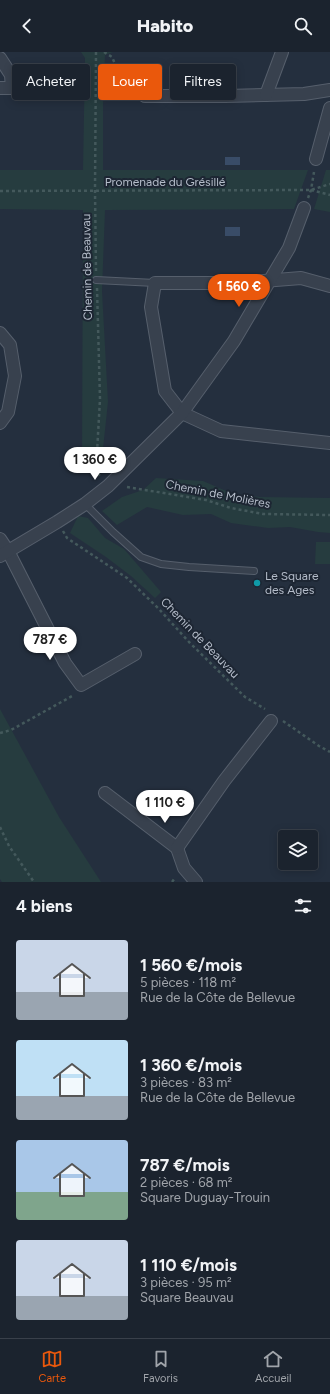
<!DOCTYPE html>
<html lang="fr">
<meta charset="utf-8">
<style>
body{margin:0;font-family:Figtree,sans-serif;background:#282f3a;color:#f1f3f6;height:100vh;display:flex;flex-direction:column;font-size:15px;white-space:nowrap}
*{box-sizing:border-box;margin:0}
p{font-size:13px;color:#a0a4aa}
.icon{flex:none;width:22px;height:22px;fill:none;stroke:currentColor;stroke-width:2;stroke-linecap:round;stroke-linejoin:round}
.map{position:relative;height:830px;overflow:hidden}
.details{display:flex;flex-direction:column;background:#1b232e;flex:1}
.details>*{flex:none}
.banner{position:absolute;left:12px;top:12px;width:306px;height:36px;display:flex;gap:8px}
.controls{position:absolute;left:278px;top:778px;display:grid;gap:8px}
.controls a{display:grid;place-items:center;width:40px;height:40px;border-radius:4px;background:#1b232e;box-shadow:0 2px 10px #0003,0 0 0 1px #39404a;font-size:20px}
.price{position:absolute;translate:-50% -34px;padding:0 9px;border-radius:14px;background:#fff;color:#222;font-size:13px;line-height:26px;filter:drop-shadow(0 1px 2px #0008)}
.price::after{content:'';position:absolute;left:50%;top:24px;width:12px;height:9px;margin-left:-6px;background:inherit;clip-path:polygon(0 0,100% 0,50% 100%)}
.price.current{background:#ea580c;color:#fff}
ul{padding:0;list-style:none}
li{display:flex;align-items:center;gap:12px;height:100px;padding:0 16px}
li span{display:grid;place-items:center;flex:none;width:112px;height:80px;border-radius:4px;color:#555}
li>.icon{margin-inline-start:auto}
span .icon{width:48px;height:48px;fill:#fffc;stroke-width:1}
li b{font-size:17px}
h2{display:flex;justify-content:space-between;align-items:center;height:48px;padding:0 16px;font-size:17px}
.pill{padding:0 14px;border-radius:4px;background:#1b232e;box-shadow:0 2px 10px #0003,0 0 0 1px #39404a;font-size:14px;line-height:36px}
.pill.current{background:#ea580c;color:#fff}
header{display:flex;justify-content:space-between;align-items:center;height:52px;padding:0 16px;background:#1b232e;font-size:18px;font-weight:800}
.menu{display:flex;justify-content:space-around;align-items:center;height:56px;border-top:1px solid #39404a;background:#1b232e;font-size:11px;color:#a0a4aa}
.menu a{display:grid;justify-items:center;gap:2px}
.menu .current{color:#ea580c}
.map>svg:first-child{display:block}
.green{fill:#263c3f}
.water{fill:#394c67}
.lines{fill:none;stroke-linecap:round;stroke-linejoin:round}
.service-casing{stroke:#565f6c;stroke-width:8}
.minor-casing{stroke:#565f6c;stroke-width:14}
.path{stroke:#44595c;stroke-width:2.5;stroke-dasharray:3 3;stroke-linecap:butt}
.service{stroke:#38414e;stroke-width:6}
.minor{stroke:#38414e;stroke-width:12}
.culture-dot{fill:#0f9aa8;stroke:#1d2633;stroke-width:1.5}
.labels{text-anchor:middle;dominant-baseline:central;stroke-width:4;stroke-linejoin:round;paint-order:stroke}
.street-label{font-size:12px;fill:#b4bcc9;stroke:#1d2633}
.poi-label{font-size:12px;fill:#b4bcc9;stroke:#1d2633;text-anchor:start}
</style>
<header><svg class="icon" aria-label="back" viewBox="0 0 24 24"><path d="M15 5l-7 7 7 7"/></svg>Habito<svg class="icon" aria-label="search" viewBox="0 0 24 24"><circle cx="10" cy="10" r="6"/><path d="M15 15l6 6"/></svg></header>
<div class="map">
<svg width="330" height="830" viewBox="0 0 330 830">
<rect width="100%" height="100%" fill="#242f3e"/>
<g class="green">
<path d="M 81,0 L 113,0 L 105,3 L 103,53 L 103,118 L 308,118 L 294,157 L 105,158 L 102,239 L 108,350 L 102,406 L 94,416 L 87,419 L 82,412 L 83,158 L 0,157 L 0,118 L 83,118 L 85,6 Z"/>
<path d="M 326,118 L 330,118 L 330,160 L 314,157 Z"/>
<path d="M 156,426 L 203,429 L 233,442 L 260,445 L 330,446 L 330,481 L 318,480 L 290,475 L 268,476 L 231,471 L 211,462 L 183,463 L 147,455 L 117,473 L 102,459 L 122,445 L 143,438 Z"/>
<path d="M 78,464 L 88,466 L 105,486 L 124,497 L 161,540 L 155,546 L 131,524 L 106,505 L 70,481 Z"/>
<path d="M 316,490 L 330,490 L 330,512 L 315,512 Z"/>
<path d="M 0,657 L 59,765 L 101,830 L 2,830 L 0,827 Z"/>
</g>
<g class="water">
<rect x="225" y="105" width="15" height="8"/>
<rect x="225" y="175" width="15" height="9"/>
</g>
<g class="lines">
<defs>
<g id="service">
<path d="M 96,228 L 155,231"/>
<path d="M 85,452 L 113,480 L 141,505 L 161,512 L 189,515 L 254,519"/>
</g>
<g id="minor">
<path d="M 0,6 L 11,23 L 12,36 L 0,36"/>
<path d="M 119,23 L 145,44 L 225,44 L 304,42 L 330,38"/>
<path d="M 266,43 L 282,0"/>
<path d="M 316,107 L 330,56"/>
<path d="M 330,234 L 301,226 L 237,231 L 155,231 L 151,255 L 165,339 L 182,361 L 221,379 L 330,391"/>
<path d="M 0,281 L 10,293 L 15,324 L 8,360 L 0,371"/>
<path d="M 0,487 L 8,499 L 65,611 L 81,633 L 135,602"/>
<path d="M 0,504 L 57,470 L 85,452 L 108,434 L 182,361 L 234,289 L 270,228 L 289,196 L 304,156"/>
<path d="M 105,741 L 177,796 L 184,816 L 196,830"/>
<path d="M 177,796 L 224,729 L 271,669"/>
</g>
</defs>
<use href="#service" class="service-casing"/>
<use href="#minor" class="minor-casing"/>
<g class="path">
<path d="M 104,0 L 112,5 L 115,12"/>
<path d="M 311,138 L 330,143"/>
<path d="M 0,139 L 311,138 L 330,132"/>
<path d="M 308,146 L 311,138 L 314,120"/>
<path d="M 96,219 L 95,139 L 96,0"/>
<path d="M 97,236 L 100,347 L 96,418 L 100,424"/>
<path d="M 127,435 L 206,448 L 231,456 L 263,462 L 330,463"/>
<path d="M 63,479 L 67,486 L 127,526 L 158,556 L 189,590 L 245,645 L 265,657"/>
<path d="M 283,669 L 319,694 L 330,700"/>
<path d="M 0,681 L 11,678 L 74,643"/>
<path d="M 0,775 L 9,794 L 34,830"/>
<path d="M 172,830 L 175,826"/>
</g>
<use href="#service" class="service"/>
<use href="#minor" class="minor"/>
</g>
<circle class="culture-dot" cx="257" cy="531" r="4"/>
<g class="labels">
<g class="street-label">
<text x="165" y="130">Promenade du Grésillé</text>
<text transform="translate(87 215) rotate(-91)">Chemin de Beauvau</text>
<text transform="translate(218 442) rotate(11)">Chemin de Molières</text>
<text transform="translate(200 586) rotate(46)">Chemin de Beauvau</text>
</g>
<g class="poi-label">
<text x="265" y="524">Le Square<tspan x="265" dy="14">des Ages</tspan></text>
</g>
</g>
</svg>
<div class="controls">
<a><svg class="icon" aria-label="layers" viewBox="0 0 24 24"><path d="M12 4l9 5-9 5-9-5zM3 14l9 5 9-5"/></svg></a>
</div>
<b class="price current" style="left:239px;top:256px">1 560 €</b>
<b class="price" style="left:95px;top:429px">1 360 €</b>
<b class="price" style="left:50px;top:609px">787 €</b>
<b class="price" style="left:165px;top:772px">1 110 €</b>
<div class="banner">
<a class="pill">Acheter</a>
<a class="pill current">Louer</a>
<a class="pill">Filtres</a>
</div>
</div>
<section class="details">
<h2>4 biens<svg class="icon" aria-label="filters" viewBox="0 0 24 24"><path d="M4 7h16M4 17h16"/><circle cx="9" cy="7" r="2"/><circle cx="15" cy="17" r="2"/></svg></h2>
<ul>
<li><span style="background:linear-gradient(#c9d6e8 65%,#9aa5b1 0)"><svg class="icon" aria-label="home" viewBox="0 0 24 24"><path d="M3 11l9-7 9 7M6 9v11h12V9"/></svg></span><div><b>1 560 €/mois</b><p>5 pièces · 118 m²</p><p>Rue de la Côte de Bellevue</p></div></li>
<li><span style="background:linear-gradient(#bfe0f5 70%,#9aa5b1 0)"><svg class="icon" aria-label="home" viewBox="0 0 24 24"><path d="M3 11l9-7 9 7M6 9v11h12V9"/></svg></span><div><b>1 360 €/mois</b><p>3 pièces · 83 m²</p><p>Rue de la Côte de Bellevue</p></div></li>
<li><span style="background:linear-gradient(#a9c7e8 65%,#7fa58c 0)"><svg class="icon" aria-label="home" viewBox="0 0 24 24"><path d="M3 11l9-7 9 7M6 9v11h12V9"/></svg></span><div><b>787 €/mois</b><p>2 pièces · 68 m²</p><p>Square Duguay-Trouin</p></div></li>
<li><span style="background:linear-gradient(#c9d6e8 70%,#9aa5b1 0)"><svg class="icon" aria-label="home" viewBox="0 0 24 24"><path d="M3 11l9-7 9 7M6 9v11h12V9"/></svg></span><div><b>1 110 €/mois</b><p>3 pièces · 95 m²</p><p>Square Beauvau</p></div></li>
</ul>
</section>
<nav class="menu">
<a class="current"><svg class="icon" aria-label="map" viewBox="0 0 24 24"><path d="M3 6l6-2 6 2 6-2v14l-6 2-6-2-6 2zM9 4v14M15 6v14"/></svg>Carte</a>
<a><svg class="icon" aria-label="saved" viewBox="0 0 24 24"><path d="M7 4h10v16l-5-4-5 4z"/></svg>Favoris</a>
<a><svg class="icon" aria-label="home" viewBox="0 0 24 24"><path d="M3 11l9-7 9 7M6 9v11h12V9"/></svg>Accueil</a>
</nav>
